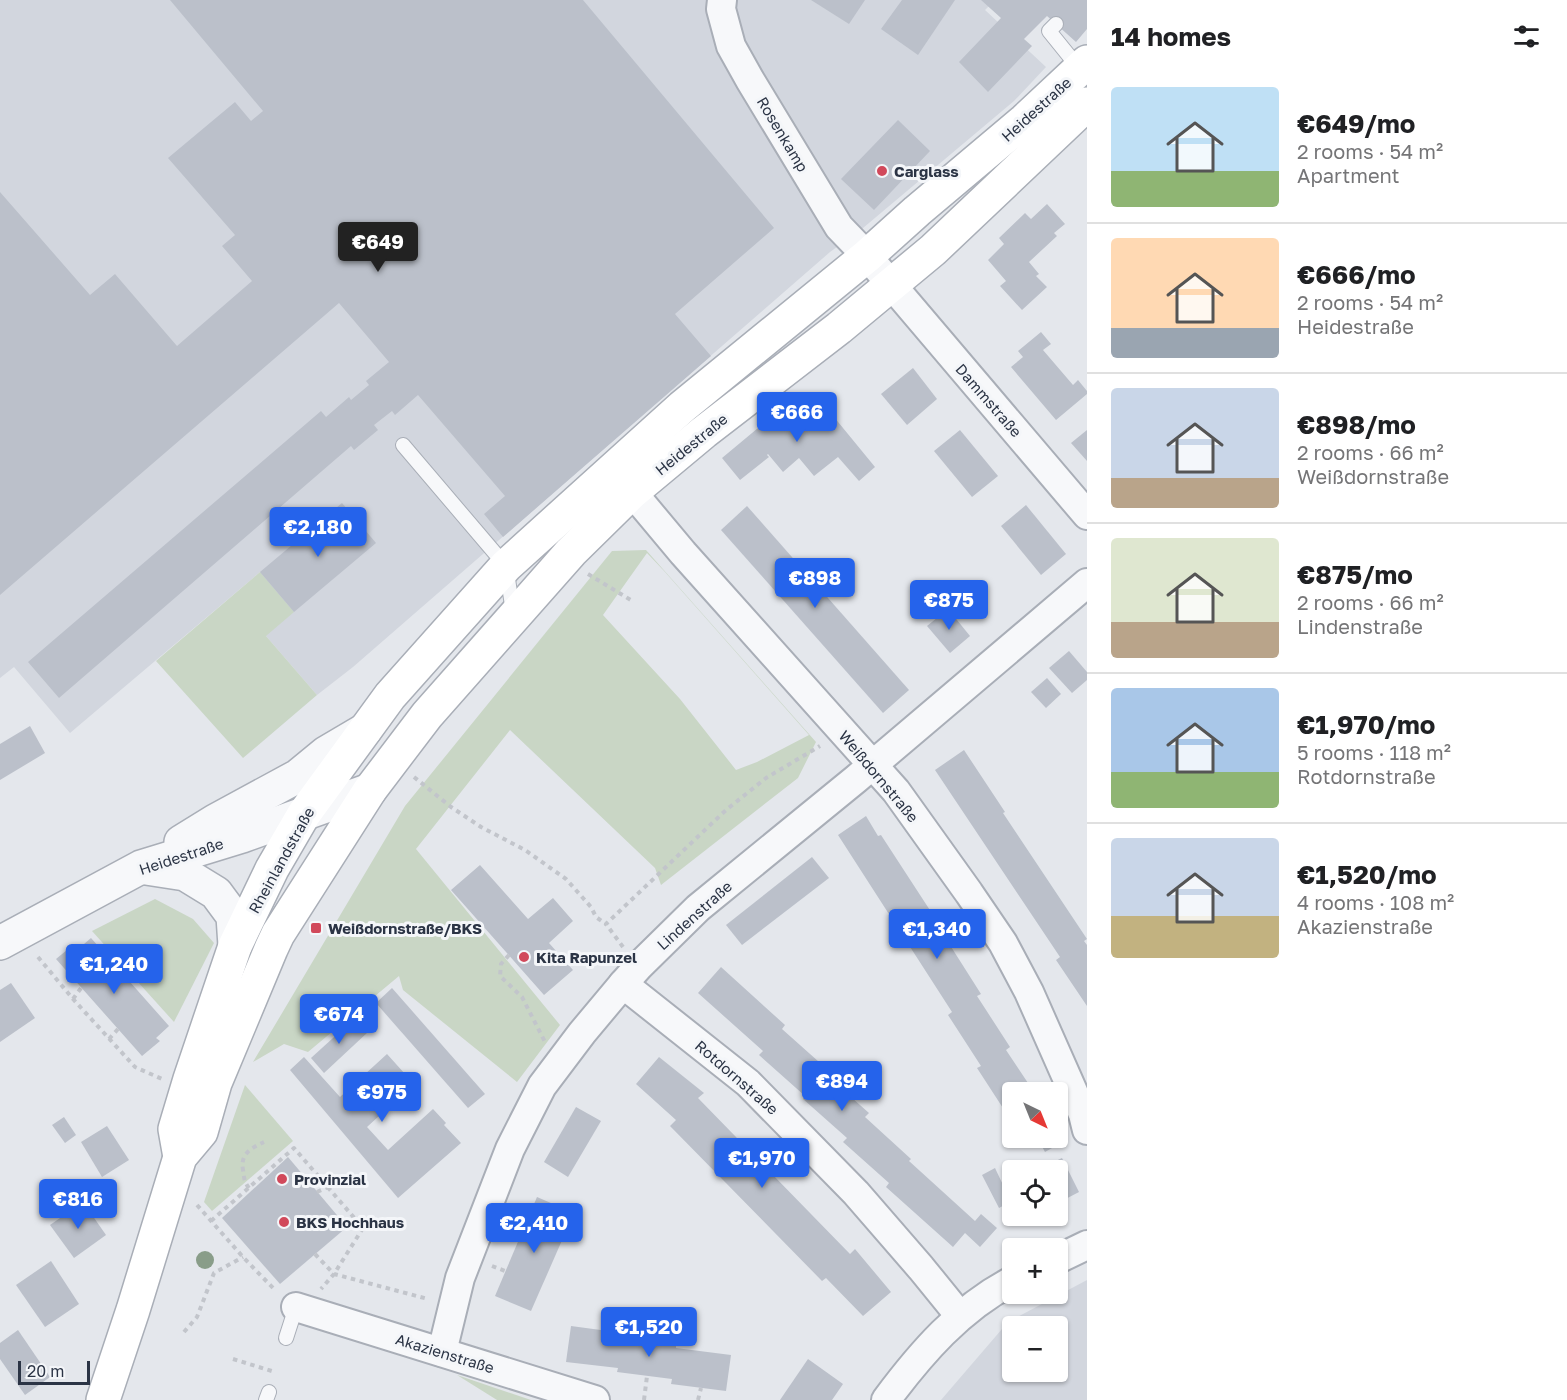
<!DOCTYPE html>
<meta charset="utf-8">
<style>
body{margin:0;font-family:"Golos Text",sans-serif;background:#f2f2f2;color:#202124;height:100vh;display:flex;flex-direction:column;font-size:22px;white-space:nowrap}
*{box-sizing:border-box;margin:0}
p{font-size:20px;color:#757577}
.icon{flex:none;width:33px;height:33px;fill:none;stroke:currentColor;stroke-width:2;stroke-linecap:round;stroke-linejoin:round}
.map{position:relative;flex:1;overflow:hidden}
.sheet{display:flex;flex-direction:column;background:#fff;width:480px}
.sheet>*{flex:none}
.needle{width:39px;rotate:137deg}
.tools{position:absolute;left:1002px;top:1082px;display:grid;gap:12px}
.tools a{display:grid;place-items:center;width:66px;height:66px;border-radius:6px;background:#fff;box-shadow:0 2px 4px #0004;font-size:30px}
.scale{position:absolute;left:18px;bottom:15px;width:72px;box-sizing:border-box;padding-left:6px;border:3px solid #2b3445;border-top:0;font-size:16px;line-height:21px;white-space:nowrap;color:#2b3445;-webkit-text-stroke:4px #f4f6f9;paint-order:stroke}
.price{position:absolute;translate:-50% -51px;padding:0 14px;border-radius:6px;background:#2563eb;color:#fff;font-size:20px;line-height:39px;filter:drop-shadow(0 2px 3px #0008)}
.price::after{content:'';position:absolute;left:50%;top:36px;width:18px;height:14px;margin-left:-9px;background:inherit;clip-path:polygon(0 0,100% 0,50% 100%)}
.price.on{background:#222;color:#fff}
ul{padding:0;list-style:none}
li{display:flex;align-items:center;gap:18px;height:150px;padding:0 24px}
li+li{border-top:2px solid #e0e0e0}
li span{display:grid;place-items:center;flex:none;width:168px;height:120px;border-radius:6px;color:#555}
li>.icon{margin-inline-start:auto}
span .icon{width:72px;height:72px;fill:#fffc;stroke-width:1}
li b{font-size:26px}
h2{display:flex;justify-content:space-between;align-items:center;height:72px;padding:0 24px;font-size:26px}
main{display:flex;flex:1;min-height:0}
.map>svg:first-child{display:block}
.built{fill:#d2d6de;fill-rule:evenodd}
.green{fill:#c9d6c5;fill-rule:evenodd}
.building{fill:#bbc0ca}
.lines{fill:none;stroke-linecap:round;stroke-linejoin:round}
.service-casing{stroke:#a9aeb7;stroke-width:16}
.minor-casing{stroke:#a9aeb7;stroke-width:32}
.tertiary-casing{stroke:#a9aeb7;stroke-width:36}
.secondary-casing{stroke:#a9aeb7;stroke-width:36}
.path{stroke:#c2c5cb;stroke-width:4;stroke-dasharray:4.5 4.5;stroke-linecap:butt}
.service{stroke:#f7f8fa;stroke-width:14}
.minor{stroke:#f7f8fa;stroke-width:28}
.tertiary{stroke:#f7f8fa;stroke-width:33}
.secondary{stroke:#fff;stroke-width:33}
.tree{fill:#899d89}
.poi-dot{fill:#d1495b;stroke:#f4f6f9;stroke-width:2}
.labels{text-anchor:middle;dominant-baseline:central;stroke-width:6;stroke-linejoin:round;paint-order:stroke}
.street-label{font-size:15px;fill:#2b3445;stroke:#f4f6f9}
.poi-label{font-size:15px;font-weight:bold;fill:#2b3445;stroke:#f4f6f9;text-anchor:start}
</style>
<main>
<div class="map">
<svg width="1087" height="1400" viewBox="0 0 1087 1400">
<rect width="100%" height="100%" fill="#e4e7ec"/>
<g class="built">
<path d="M 0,0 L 995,0 L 985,10 L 1046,67 L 1014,101 L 863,228 L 830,252 L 353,667 L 317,695 L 266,636 L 260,572 L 70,733 L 14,667 L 0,678 Z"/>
<path d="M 1087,1280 L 1087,1400 L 941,1400 L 1008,1322 ZM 1012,1326 L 1058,1326 L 1058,1371 L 1012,1371 Z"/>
</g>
<g class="green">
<path d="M 646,550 L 816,742 L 798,778 L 661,885 L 655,868 L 510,730 L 416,849 L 560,1025 L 517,1082 L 403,990 L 399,976 L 308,1052 L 284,1044 L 253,1062 L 405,806 L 612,551 ZM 647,553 L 665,572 L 809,735 L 757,762 L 736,770 L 680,699 L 603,615 Z"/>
<path d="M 260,572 L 294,612 L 266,636 L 317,695 L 243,758 L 156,661 Z"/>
<path d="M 155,899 L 193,919 L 214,943 L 174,1022 L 92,931 Z"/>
<path d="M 245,1085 L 293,1141 L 212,1211 L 204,1202 Z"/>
<path d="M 457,1375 L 531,1400 L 497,1400 Z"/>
</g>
<g class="building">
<path d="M 170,0 L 583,0 L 774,228 L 675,314 L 711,356 L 503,537 L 484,514 L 505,496 L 418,395 L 395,415 L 392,411 L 374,425 L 378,430 L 354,450 L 351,446 L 59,698 L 28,662 L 321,411 L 326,417 L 349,397 L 351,400 L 369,385 L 366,381 L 389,362 L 339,303 L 0,595 L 0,192 L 90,295 L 115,274 L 177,346 L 252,281 L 222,246 L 235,235 L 168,158 L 235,102 L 251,121 L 263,111 Z"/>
<path d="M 811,0 L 865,0 L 849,24 Z"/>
<path d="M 902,0 L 955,0 L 918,55 L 881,29 Z"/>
<path d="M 981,0 L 1087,0 L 1087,29 L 1076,42 L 1047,16 L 1024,39 L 1032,46 L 988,92 L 959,62 L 1001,18 Z"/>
<path d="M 898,120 L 930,151 L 874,210 L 841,179 Z"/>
<path d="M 1047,204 L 1065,224 L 1054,233 L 1057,236 L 1029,262 L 1039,274 L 1036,276 L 1047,287 L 1022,310 L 1000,286 L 1006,281 L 988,260 L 1004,244 L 999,238 L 1025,213 L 1031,219 Z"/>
<path d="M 1041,332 L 1051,344 L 1043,350 L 1073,385 L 1078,380 L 1087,391 L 1087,394 L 1056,420 L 1011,367 L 1023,357 L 1018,351 Z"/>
<path d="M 913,368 L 937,399 L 907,425 L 881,394 Z"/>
<path d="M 787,392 L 808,419 L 820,409 L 829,421 L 834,417 L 875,467 L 859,481 L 838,457 L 814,476 L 799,458 L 783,472 L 768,454 L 767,455 L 769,457 L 740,480 L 722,458 L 764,423 L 759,416 Z"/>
<path d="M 960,430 L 998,476 L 972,497 L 934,451 Z"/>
<path d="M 1087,430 L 1087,461 L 1071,443 Z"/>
<path d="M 342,503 L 376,543 L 294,612 L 260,572 Z"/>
<path d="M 1026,505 L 1066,554 L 1041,575 L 1001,526 Z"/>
<path d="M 747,506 L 909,690 L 883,713 L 721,530 Z"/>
<path d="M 948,609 L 970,636 L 950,653 L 927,626 Z"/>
<path d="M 1069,651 L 1087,672 L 1087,680 L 1072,693 L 1049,668 Z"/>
<path d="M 1047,678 L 1061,694 L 1046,708 L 1031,692 Z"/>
<path d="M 30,726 L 45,753 L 0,780 L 0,744 Z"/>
<path d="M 964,750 L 1005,812 L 1003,813 L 1087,939 L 1084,941 L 1087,945 L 1087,1006 L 1056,960 L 1060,957 L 935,770 Z"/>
<path d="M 866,816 L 878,836 L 881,835 L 950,941 L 948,942 L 981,994 L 977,996 L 1010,1047 L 1006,1050 L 1034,1092 L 1012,1092 L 1012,1122 L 977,1068 L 981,1066 L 948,1015 L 952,1012 L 838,835 Z"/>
<path d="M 812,857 L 829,878 L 742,945 L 726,925 Z"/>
<path d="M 480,865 L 528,919 L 553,898 L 573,921 L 549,943 L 573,970 L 544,995 L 451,890 Z"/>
<path d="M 91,938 L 169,1026 L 156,1038 L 160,1041 L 142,1056 L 56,959 L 73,945 L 77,950 Z"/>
<path d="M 721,967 L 785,1025 L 782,1029 L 828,1070 L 825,1074 L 869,1113 L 865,1117 L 911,1159 L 909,1161 L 975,1221 L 981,1214 L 997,1228 L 980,1247 L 965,1233 L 953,1247 L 886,1187 L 889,1183 L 843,1142 L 847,1138 L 803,1099 L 805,1096 L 759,1055 L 763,1051 L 698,993 Z"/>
<path d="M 11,983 L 35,1018 L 0,1042 L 0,990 Z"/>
<path d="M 392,988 L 485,1094 L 468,1108 L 376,1003 Z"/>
<path d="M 355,1018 L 368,1032 L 324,1073 L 311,1058 Z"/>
<path d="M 387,1054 L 414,1084 L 367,1127 L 388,1150 L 433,1109 L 446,1123 L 444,1125 L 461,1143 L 398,1198 L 290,1070 L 304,1057 L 340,1097 Z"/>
<path d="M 659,1057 L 704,1093 L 698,1098 L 850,1254 L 855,1249 L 891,1292 L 863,1316 L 826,1278 L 822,1281 L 670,1126 L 676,1120 L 636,1084 Z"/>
<path d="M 576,1107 L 601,1121 L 568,1177 L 544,1162 Z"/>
<path d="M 64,1117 L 76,1135 L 65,1143 L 52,1125 Z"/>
<path d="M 107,1126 L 129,1160 L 102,1177 L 81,1142 Z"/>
<path d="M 1037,1137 L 1057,1137 L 1061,1143 L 1045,1152 Z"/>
<path d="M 288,1157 L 347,1227 L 280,1284 L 222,1218 Z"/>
<path d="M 1062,1158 L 1079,1192 L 1058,1203 L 1058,1170 L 1037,1170 Z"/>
<path d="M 995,1168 L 1004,1187 L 1012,1183 L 1012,1201 L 999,1208 L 982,1175 Z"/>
<path d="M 537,1197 L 574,1213 L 531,1311 L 495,1296 Z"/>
<path d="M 83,1202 L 106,1235 L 74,1258 L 50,1225 Z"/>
<path d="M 1018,1215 L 1034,1215 L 1022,1221 Z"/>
<path d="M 51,1261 L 79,1304 L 45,1327 L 16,1285 Z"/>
<path d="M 571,1326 L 623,1333 L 622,1336 L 676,1343 L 676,1348 L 731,1355 L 726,1391 L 671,1384 L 672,1379 L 617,1372 L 618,1368 L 566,1362 Z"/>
<path d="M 18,1330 L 50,1377 L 25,1395 L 0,1359 L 0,1343 Z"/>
<path d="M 808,1359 L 843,1384 L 832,1400 L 780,1400 Z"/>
</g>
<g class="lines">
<defs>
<g id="service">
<path d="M 1056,24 L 1049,31 L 1070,57 L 1074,71"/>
<path d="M 403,445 L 506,566 L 513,612"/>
<path d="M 286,1338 L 296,1307"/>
<path d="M 266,1400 L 269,1392"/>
</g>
<g id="minor">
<path d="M 722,0 L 721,9 L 731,46 L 750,80 L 839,227 L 867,256 L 1087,515"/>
<path d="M 632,492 L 683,553 L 896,791 L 969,893 L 1003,943 L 1029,992 L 1083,1114 L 1087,1130"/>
<path d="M 623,984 L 748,1083 L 856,1193 L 921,1268 L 960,1316"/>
<path d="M 1058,1259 L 1087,1245"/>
<path d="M 296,1307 L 595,1400"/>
<path d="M 442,1352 L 460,1278 L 510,1149 L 542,1086 L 582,1033 L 623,984 L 639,966 L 698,908 L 856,779 L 1087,583"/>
<path d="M 886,1400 C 921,1353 960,1308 1012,1281"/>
</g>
<g id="tertiary">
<path d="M 181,842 L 215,821 L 298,776 L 326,753 L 365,730"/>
<path d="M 146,868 L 185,874 L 216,893 L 233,916 L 235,946"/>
<path d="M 0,943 L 141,867 L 242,836 L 370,790"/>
</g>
<g id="secondary">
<path d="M 180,1157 L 175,1129 L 190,1079 L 235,946 L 272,869 L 304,814 L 390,696 L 506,566 L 682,407 L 867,256 L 917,211 L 1025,120 L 1087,62"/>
<path d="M 103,1400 L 133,1310 L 180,1157 L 201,1132 L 215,1083 L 271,949 L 278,934 L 370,790 L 427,715 L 571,552 L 632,492 L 704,432 L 839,328 L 933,250 L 1087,104"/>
</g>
</defs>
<use href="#service" class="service-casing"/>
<use href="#minor" class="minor-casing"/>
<use href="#tertiary" class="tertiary-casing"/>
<use href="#secondary" class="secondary-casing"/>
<g class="path">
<path d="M 588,574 L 634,602"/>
<path d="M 414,777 L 451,807 L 481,827 L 525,850 L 566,879 L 591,907 L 596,917 L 606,924"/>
<path d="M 623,947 L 606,924 L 726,810 L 766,778 L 820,746"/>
<path d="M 509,955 L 501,964 L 500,976 L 522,997 L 545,1042"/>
<path d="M 38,957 L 73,999 L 135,1067 L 162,1079"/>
<path d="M 73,999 L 81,988"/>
<path d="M 109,1039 L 118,1029"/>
<path d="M 249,1188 C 244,1182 244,1177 243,1170 C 240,1154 251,1148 264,1142"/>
<path d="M 317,1192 L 328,1187"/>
<path d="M 197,1205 L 243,1257 L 273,1288 L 277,1289"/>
<path d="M 511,1216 L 526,1223"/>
<path d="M 211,1221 L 294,1148 L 363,1228 L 334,1274 L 321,1289"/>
<path d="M 315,1254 L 334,1274 L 428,1299"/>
<path d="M 492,1266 L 505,1271"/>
<path d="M 184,1332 L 197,1317 L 214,1273 L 243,1257"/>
<path d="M 233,1359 L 275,1372"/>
<path d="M 644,1400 L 647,1376"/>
<path d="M 698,1400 L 701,1388"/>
</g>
<use href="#service" class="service"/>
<use href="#minor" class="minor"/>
<use href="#tertiary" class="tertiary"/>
<use href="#secondary" class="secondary"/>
</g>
<circle class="tree" cx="205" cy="1260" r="9"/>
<g class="poi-dot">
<circle cx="882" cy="171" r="6"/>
<rect x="310" y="922" width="12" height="12" rx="3"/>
<circle cx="524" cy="957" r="6"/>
<circle cx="282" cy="1179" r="6"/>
<circle cx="284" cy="1222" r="6"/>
</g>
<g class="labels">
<g class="street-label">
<text transform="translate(1036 109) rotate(-42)">Heidestraße</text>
<text transform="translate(783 134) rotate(59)">Rosenkamp</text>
<text transform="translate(989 400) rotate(49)">Dammstraße</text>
<text transform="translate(691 444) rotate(-39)">Heidestraße</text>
<text transform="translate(879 776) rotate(50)">Weißdornstraße</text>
<text transform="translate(181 856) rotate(-18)">Heidestraße</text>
<text transform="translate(281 860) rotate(-61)">Rheinlandstraße</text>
<text transform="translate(694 915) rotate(-42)">Lindenstraße</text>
<text transform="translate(737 1077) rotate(41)">Rotdornstraße</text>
<text transform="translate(445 1353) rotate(17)">Akazienstraße</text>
</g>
<g class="poi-label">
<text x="894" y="171">Carglass</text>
<text x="328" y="928">Weißdornstraße/BKS</text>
<text x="536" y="957">Kita Rapunzel</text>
<text x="294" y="1179">Provinzial</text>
<text x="296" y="1222">BKS Hochhaus</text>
</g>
</g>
</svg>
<div class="tools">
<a><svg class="needle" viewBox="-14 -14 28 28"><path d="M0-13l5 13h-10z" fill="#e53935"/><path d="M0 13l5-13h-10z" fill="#757577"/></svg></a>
<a><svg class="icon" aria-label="locate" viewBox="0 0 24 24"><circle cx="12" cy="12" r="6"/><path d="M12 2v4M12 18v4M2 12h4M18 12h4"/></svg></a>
<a>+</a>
<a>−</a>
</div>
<div class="scale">20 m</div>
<b class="price on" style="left:378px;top:273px">€649</b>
<b class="price" style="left:797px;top:443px">€666</b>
<b class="price" style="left:318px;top:558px">€2,180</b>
<b class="price" style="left:815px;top:609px">€898</b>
<b class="price" style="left:949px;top:631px">€875</b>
<b class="price" style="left:937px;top:960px">€1,340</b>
<b class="price" style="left:114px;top:995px">€1,240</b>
<b class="price" style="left:339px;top:1045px">€674</b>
<b class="price" style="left:842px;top:1112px">€894</b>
<b class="price" style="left:382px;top:1123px">€975</b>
<b class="price" style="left:762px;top:1189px">€1,970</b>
<b class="price" style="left:78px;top:1230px">€816</b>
<b class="price" style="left:534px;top:1254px">€2,410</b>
<b class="price" style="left:649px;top:1358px">€1,520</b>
</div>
<section class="sheet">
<h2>14 homes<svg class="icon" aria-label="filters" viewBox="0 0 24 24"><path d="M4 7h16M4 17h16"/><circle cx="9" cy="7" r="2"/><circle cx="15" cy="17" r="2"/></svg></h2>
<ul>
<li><span style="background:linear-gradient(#bfe0f5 70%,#8fb573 0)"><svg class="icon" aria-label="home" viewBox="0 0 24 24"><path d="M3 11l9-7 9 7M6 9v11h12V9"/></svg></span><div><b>€649/mo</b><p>2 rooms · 54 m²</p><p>Apartment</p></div></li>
<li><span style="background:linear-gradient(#ffd9b3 75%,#9aa5b1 0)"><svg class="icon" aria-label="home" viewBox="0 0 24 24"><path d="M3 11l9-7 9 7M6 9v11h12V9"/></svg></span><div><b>€666/mo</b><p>2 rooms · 54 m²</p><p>Heidestraße</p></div></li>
<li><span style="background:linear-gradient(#c9d6e8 75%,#b9a48a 0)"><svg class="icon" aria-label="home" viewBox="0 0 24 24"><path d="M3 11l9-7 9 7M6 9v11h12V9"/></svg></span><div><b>€898/mo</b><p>2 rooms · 66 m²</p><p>Weißdornstraße</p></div></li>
<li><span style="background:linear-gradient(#dfe7d0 70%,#b9a48a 0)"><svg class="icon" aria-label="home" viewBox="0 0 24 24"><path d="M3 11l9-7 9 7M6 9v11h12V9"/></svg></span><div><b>€875/mo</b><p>2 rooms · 66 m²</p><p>Lindenstraße</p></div></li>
<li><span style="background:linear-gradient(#a9c7e8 70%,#8fb573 0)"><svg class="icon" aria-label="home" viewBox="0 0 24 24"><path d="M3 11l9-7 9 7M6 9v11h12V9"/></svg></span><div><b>€1,970/mo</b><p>5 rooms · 118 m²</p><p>Rotdornstraße</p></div></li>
<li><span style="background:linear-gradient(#c9d6e8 65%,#c2b280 0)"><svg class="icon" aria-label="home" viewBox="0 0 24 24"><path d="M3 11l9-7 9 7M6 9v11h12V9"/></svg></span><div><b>€1,520/mo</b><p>4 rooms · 108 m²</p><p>Akazienstraße</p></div></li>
</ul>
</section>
</main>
